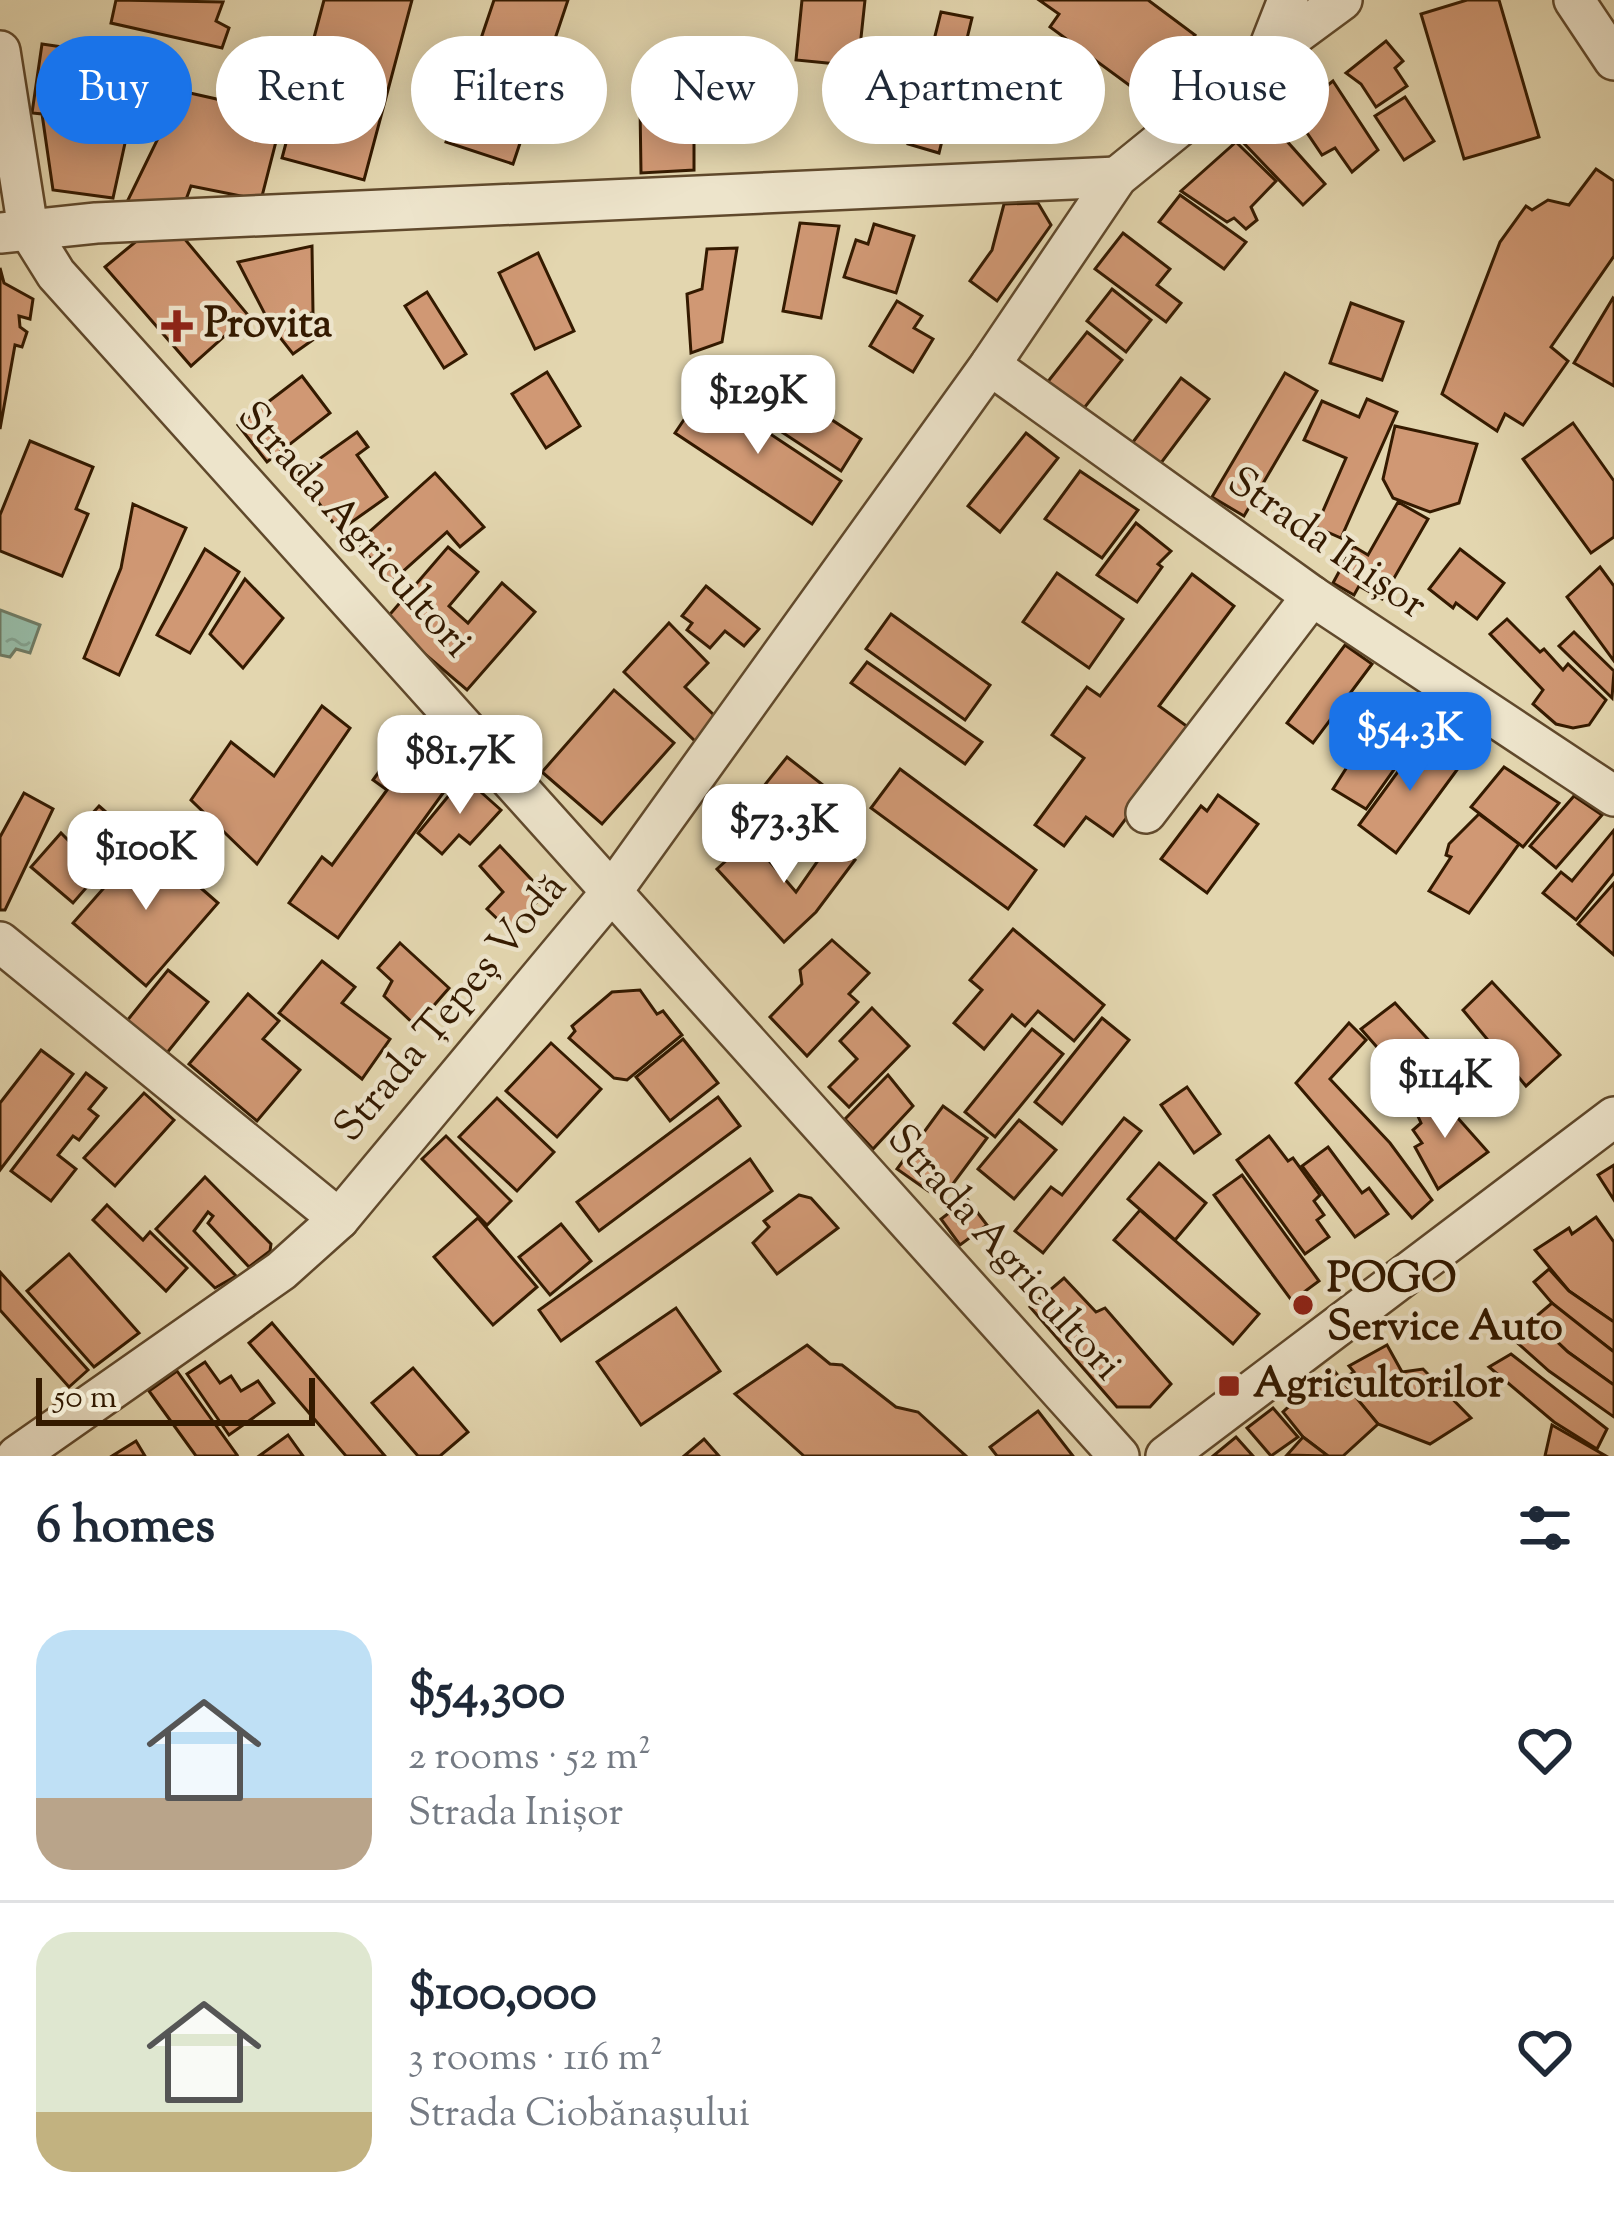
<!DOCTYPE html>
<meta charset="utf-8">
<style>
body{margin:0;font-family:"Sorts Mill Goudy",serif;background:#f2f2f3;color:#1f2937;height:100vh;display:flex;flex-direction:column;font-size:45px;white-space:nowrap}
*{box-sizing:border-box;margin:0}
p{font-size:39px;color:#747a83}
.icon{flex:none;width:66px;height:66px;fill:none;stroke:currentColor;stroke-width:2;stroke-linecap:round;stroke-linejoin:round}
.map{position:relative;height:1456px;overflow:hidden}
.drawer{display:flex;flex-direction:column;background:#fff;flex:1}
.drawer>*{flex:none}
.banner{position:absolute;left:36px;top:36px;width:1542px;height:108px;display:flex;gap:24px}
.scale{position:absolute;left:36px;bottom:30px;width:279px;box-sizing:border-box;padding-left:12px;border:6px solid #341a00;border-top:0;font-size:33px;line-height:42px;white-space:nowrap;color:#341a00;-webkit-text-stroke:9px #ede4cb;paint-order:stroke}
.price{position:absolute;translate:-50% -102px;padding:0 27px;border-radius:24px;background:#fff;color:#222;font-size:39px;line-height:78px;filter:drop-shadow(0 3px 6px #0008)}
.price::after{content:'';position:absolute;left:50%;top:72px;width:36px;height:27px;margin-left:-18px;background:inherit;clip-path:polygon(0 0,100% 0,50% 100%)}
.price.selected{background:#1a73e8;color:#fff}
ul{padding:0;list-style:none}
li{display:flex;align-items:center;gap:36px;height:300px;padding:0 36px}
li+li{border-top:3px solid #e0e1e3}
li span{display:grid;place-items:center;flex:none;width:336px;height:240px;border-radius:36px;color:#555}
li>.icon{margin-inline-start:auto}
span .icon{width:144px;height:144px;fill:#fffc;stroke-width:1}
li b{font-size:51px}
h2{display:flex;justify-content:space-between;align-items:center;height:144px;padding:0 36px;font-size:51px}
.pill{padding:0 42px;border-radius:54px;background:#fff;box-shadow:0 6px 30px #0003;font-size:42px;line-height:108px}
.pill.selected{background:#1a73e8;color:#fff}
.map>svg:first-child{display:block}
.water{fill:url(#water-ripples);stroke:#6f7a63;stroke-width:3}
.building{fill:#d09874;stroke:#341a00;stroke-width:3}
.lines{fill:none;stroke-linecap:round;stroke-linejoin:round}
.minor-casing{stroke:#60492c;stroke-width:44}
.minor{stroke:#ede4cb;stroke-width:39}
.poi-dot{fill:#8f2418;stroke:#ede4cb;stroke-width:4.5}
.labels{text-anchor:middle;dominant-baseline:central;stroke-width:9;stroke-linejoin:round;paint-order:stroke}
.poi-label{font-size:42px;font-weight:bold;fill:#341a00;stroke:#ede4cb;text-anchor:start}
.street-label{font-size:42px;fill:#341a00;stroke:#ede4cb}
</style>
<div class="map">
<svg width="1614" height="1456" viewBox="0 0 1614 1456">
<defs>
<pattern id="water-ripples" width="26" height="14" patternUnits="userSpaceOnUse" patternTransform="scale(3)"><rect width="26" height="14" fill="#96baa5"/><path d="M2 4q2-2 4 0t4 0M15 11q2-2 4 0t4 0" fill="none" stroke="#829f8c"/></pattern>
</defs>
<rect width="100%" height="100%" fill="#e3d6af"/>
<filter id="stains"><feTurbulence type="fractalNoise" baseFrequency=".00167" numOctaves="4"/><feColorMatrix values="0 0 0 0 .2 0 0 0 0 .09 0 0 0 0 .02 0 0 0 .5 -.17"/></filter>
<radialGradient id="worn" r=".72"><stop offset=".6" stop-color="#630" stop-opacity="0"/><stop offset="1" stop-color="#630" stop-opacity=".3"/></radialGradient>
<path class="water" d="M 0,610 L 40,625 L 30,653 L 16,649 L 10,657 L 0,655 Z"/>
<g class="building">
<path d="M 116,0 L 223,2 L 216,21 L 229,28 L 222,48 L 111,23 Z"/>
<path d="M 324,0 L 412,0 L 364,180 L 282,158 Z"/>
<path d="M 494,0 L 568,0 L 513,164 L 446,142 Z"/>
<path d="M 802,0 L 865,0 L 858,66 L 796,60 Z"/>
<path d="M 1039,0 L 1148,0 L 1195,35 L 1148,99 L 1050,27 L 1059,14 Z"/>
<path d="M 1467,0 L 1499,0 L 1539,137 L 1464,159 L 1421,14 Z"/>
<path d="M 941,12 L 972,18 L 939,153 L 908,144 Z"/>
<path d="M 1386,41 L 1403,61 L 1395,68 L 1407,86 L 1376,107 L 1361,84 L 1346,73 Z"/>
<path d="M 42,44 L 151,60 L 137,136 L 127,134 L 113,198 L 53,190 L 42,114 L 32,113 Z"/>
<path d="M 1028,61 L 1073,70 L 1063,120 L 1018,112 Z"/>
<path d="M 1333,81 L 1378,150 L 1352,172 L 1335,148 L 1322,155 L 1293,112 Z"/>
<path d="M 181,91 L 283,114 L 261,200 L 191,186 L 184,205 L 126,204 Z"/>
<path d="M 1271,97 L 1298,127 L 1285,139 L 1325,184 L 1303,205 L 1236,135 Z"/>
<path d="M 1405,97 L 1434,141 L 1404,160 L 1375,116 Z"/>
<path d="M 694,104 L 694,170 L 641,173 L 640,105 Z"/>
<path d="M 1236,142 L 1276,181 L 1251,207 L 1257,220 L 1246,229 L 1234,218 L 1227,222 L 1181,191 Z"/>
<path d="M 1596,169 L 1614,181 L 1614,256 L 1551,347 L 1568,361 L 1523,425 L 1505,414 L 1497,431 L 1442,394 L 1500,242 L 1526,206 L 1532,210 L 1548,200 L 1569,205 Z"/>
<path d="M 1180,195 L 1246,242 L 1224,269 L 1159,222 Z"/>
<path d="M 1038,203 L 1051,225 L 997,301 L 970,281 L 992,250 L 1004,204 Z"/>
<path d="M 800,223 L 839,226 L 821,318 L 783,311 Z"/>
<path d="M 874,224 L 914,236 L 896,293 L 844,277 L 856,240 L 868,244 Z"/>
<path d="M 178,231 L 248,315 L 191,366 L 105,267 L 139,239 Z"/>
<path d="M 1123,233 L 1170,269 L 1157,285 L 1181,303 L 1166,322 L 1095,269 Z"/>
<path d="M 312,246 L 313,313 L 298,315 L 314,339 L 293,354 L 271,326 L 238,262 Z"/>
<path d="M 737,248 L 722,342 L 691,353 L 687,294 L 702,289 L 707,249 Z"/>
<path d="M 538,253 L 574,331 L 535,349 L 499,273 Z"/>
<path d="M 0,268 L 4,283 L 33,299 L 30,319 L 19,316 L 20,327 L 27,332 L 22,347 L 15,345 L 0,429 Z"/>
<path d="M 1112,289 L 1151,320 L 1126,352 L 1087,321 Z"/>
<path d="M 427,292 L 466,354 L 444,368 L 405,306 Z"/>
<path d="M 1613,298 L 1614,299 L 1614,386 L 1574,363 Z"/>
<path d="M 897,301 L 922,316 L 914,328 L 933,339 L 913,372 L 870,346 Z"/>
<path d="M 1351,303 L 1403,322 L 1382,380 L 1330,363 Z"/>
<path d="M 1087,332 L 1122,360 L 1081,412 L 1046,384 Z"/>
<path d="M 745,363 L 861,439 L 841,471 L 724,394 Z"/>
<path d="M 547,372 L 580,426 L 546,448 L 512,394 Z"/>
<path d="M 1285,373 L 1317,391 L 1244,516 L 1212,497 Z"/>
<path d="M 302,376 L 330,413 L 267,462 L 238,425 Z"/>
<path d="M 1181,378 L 1209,399 L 1158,467 L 1130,446 Z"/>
<path d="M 704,390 L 841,481 L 812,524 L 675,433 Z"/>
<path d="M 1367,399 L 1397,412 L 1341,538 L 1316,527 L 1346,458 L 1304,440 L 1322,401 L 1359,417 Z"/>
<path d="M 1573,423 L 1614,481 L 1614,537 L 1591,553 L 1523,459 Z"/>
<path d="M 1395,426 L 1477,444 L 1459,503 L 1430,512 L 1393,498 L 1383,479 Z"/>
<path d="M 357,432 L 368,447 L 357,455 L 387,497 L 339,531 L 298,474 Z"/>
<path d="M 1026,433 L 1058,458 L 1000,532 L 968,506 Z"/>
<path d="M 30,441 L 93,467 L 76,509 L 88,514 L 62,576 L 0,551 L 0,515 Z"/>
<path d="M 1080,471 L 1138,510 L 1102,558 L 1045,519 Z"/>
<path d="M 435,473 L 484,527 L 460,547 L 447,532 L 391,582 L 357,543 Z"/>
<path d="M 1398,502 L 1428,519 L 1382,599 L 1359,586 L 1354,595 L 1333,583 L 1353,546 L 1368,555 Z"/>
<path d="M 133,504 L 186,528 L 119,675 L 84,658 L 121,568 Z"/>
<path d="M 1136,523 L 1171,551 L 1158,564 L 1162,567 L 1137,602 L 1097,575 Z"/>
<path d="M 448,547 L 478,572 L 449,606 L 468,623 L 502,583 L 535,612 L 467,690 L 385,620 Z"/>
<path d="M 205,549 L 239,572 L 190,653 L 157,635 Z"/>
<path d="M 1460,549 L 1504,583 L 1477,619 L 1456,603 L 1453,608 L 1429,589 Z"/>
<path d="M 1600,567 L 1614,586 L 1614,661 L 1567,597 Z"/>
<path d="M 1057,573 L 1123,619 L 1089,668 L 1023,622 Z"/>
<path d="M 1192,574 L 1234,606 L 1159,706 L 1192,730 L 1113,836 L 1086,817 L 1064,846 L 1035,825 L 1084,758 L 1052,735 L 1087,687 L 1100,696 Z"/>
<path d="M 245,579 L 283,618 L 243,668 L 210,634 Z"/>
<path d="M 706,586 L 759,629 L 744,646 L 725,631 L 710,648 L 687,630 L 692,623 L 682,616 Z"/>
<path d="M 891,614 L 990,685 L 965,720 L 866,649 Z"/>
<path d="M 1507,619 L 1540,652 L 1544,649 L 1563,670 L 1568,664 L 1606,700 L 1589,725 L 1573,728 L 1556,724 L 1533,704 L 1543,690 L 1490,634 Z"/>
<path d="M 669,623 L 708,663 L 685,687 L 717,718 L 695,741 L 624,672 Z"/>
<path d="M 1574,632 L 1614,671 L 1612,698 L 1559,646 Z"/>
<path d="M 1345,645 L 1372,664 L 1313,743 L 1287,723 Z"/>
<path d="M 867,662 L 982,742 L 965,764 L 851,683 Z"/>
<path d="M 614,690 L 674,743 L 602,824 L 542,772 Z"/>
<path d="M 1391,703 L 1425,726 L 1366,809 L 1333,789 L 1347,767 L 1340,757 L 1359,732 L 1369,737 Z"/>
<path d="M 322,706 L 350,728 L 257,864 L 191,800 L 231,742 L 274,776 Z"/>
<path d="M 407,733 L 459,771 L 338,938 L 289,903 L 322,857 L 332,865 L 387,790 L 373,780 Z"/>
<path d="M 1424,736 L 1462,763 L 1396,853 L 1359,825 Z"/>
<path d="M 787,757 L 837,796 L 798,846 L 748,806 Z"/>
<path d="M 1504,767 L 1559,803 L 1523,847 L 1471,807 Z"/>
<path d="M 900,769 L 1036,870 L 1008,909 L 871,808 Z"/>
<path d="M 464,777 L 501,810 L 470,844 L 459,835 L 442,854 L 418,833 Z"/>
<path d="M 24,793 L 53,809 L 5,910 L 0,910 L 0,837 Z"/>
<path d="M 1218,795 L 1258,824 L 1207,893 L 1161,859 L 1201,806 L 1207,811 Z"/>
<path d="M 1574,796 L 1602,815 L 1556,868 L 1530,846 Z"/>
<path d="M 99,806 L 132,835 L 73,903 L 31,867 L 61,833 L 68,840 Z"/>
<path d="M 1479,814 L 1519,844 L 1469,913 L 1429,891 L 1451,857 L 1446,855 L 1449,844 Z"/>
<path d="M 1614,830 L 1614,873 L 1576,920 L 1543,893 L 1561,872 L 1572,881 Z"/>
<path d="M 750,839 L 796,892 L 831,842 L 855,860 L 816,912 L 784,942 L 717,869 Z"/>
<path d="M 146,840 L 218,903 L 146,986 L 73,923 Z"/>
<path d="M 500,846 L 545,894 L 509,930 L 487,909 L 503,892 L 480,866 Z"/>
<path d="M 1614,883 L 1614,955 L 1578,924 Z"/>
<path d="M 1013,929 L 1104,1005 L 1074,1041 L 1038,1011 L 1025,1026 L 1012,1015 L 984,1049 L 954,1023 L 982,990 L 970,980 Z"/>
<path d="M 832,940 L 869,973 L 849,994 L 858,1002 L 807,1056 L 770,1017 L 802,984 L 800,970 Z"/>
<path d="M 400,943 L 449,988 L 416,1026 L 384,996 L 392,981 L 378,968 Z"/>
<path d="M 322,961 L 355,987 L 342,1003 L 390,1039 L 362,1079 L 279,1013 Z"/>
<path d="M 168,970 L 208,1002 L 162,1059 L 122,1027 Z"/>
<path d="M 1492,982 L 1560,1055 L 1526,1086 L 1463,1010 Z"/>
<path d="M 640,990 L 657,1014 L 663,1011 L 682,1035 L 627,1080 L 614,1078 L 569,1038 L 575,1031 L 572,1026 L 612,992 Z"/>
<path d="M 248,994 L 279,1021 L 263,1039 L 300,1070 L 257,1121 L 189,1064 Z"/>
<path d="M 1395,1003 L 1453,1067 L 1454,1074 L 1441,1076 L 1420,1096 L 1361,1029 Z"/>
<path d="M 872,1008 L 909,1046 L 849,1107 L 829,1087 L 857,1059 L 840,1041 Z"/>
<path d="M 1102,1018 L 1129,1040 L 1062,1124 L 1035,1102 Z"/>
<path d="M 1349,1023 L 1366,1040 L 1330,1079 L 1390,1143 L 1432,1200 L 1412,1218 L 1296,1083 Z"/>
<path d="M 1032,1029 L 1063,1054 L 995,1137 L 965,1112 Z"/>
<path d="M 683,1039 L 718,1083 L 670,1121 L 636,1077 Z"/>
<path d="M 551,1043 L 601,1089 L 557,1137 L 506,1091 Z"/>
<path d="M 41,1050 L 73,1074 L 0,1170 L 0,1103 Z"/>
<path d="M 86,1073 L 106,1088 L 89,1109 L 98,1116 L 79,1140 L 73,1136 L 58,1155 L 76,1169 L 51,1201 L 11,1171 Z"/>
<path d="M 888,1075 L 913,1106 L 873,1149 L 845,1119 Z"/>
<path d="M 1187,1087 L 1220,1134 L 1194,1153 L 1161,1105 Z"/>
<path d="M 1433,1090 L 1488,1152 L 1438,1189 L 1415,1147 L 1422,1143 L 1413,1130 L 1421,1123 L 1417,1114 L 1425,1108 L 1421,1101 Z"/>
<path d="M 144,1093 L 174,1120 L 115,1186 L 84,1158 Z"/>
<path d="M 718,1097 L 740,1126 L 599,1231 L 577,1202 Z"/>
<path d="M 497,1098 L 554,1152 L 517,1191 L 459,1137 Z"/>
<path d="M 943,1106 L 987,1138 L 941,1200 L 897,1169 Z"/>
<path d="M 1124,1118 L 1141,1131 L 1043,1253 L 1015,1231 L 1051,1187 L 1062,1195 Z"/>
<path d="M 1019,1120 L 1056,1150 L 1014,1199 L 978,1169 Z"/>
<path d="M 446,1136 L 511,1201 L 487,1225 L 422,1159 Z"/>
<path d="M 1269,1136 L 1288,1161 L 1293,1158 L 1320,1195 L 1314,1201 L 1324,1215 L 1317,1220 L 1329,1237 L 1305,1254 L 1237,1160 Z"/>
<path d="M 1328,1147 L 1362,1193 L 1369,1188 L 1388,1214 L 1355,1237 L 1302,1166 Z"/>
<path d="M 750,1159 L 772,1191 L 561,1341 L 539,1310 Z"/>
<path d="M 1159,1163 L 1206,1203 L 1175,1240 L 1128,1199 Z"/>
<path d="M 1614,1165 L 1614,1200 L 1598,1175 Z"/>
<path d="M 1242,1175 L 1319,1281 L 1292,1301 L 1214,1195 Z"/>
<path d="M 205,1177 L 271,1244 L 270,1251 L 249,1267 L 208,1223 L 213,1216 L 208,1212 L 194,1231 L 236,1276 L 215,1288 L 156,1229 Z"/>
<path d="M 799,1195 L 811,1198 L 838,1228 L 777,1274 L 753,1243 L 769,1227 L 764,1221 Z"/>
<path d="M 967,1199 L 987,1225 L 960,1245 L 941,1219 Z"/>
<path d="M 107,1205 L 143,1240 L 150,1232 L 187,1268 L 166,1291 L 93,1220 Z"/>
<path d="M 1140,1210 L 1259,1314 L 1233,1344 L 1114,1240 Z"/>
<path d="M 1596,1217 L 1614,1242 L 1614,1322 L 1569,1291 L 1535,1250 L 1569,1228 L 1572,1234 Z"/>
<path d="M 478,1218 L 537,1287 L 493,1325 L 434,1257 Z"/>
<path d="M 561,1224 L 591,1261 L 550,1295 L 519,1257 Z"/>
<path d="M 69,1254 L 139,1333 L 94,1367 L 27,1291 Z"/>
<path d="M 1549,1269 L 1569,1291 L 1614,1322 L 1614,1352 L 1557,1309 L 1534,1282 Z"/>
<path d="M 0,1272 L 88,1370 L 69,1387 L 0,1310 Z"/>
<path d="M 1064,1278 L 1096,1312 L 1105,1308 L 1171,1384 L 1150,1407 L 1117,1407 L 1030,1307 Z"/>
<path d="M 1552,1303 L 1614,1352 L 1614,1385 L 1568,1352 L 1533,1319 Z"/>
<path d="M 676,1308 L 720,1371 L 641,1425 L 597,1362 Z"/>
<path d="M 1533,1319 L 1568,1352 L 1614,1385 L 1614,1417 L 1549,1371 L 1513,1339 Z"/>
<path d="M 272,1323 L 385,1456 L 346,1456 L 249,1343 Z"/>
<path d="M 807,1345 L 830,1364 L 842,1365 L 896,1407 L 918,1412 L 966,1456 L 804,1456 L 735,1394 Z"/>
<path d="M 1387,1345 L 1402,1372 L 1423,1369 L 1471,1418 L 1430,1444 L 1378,1424 L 1341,1380 L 1354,1372 L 1349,1366 Z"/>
<path d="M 1511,1354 L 1607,1429 L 1597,1449 L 1554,1422 L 1489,1367 Z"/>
<path d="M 205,1362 L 220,1383 L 231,1376 L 241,1391 L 258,1381 L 274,1403 L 229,1435 L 187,1374 Z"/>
<path d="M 1331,1367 L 1378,1424 L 1343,1456 L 1328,1456 L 1303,1437 L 1283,1412 Z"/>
<path d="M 413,1368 L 468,1432 L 440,1456 L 418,1456 L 372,1403 Z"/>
<path d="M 177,1371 L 237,1455 L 235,1456 L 196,1456 L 149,1391 Z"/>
<path d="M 1273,1408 L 1298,1437 L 1271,1456 L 1247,1428 Z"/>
<path d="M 1038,1411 L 1073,1456 L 997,1456 L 990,1447 Z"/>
<path d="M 1552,1425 L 1606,1456 L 1545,1456 Z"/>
<path d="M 288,1435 L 303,1456 L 259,1456 Z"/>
<path d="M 1236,1437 L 1253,1456 L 1213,1456 Z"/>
<path d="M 1303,1437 L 1328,1456 L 1287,1455 Z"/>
<path d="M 704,1439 L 719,1456 L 684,1456 Z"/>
<path d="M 136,1441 L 145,1456 L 112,1456 Z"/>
</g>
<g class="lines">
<defs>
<g id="minor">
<path d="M 1574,0 L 1614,60"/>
<path d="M 0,51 L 28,229 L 56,274 L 1119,1456"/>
<path d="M 1266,56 L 1288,0"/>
<path d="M 0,233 L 96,223 L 1117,177"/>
<path d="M 990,365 L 1312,596 L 1614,796"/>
<path d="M 1146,813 L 1312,596"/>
<path d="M 0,942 L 339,1219"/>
<path d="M 17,1456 L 281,1271 L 339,1219 L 613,890 L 990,365 L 1117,177 L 1266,56 L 1342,0"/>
<path d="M 1166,1456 L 1614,1117"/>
</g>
</defs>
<use href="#minor" class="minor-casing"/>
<use href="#minor" class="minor"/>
</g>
<g class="poi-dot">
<path d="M171 308h12v12h12v12h-12v12h-12v-12h-12v-12h12z"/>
<circle cx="1303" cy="1305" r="12"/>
<rect x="1217" y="1374" width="24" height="24" rx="6"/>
</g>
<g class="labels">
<g class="poi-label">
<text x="204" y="326">Provita</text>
<text x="1327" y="1281">POGO<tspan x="1327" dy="48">Service Auto</tspan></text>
<text x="1253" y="1386">Agricultorilor</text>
</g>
<g class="street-label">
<text transform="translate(353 531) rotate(48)">Strada Agricultori</text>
<text transform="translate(1326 545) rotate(35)">Strada Inișor</text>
<text transform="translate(452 1009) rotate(-50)">Strada Țepeș Vodă</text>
<text transform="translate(1003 1254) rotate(48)">Strada Agricultori</text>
</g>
</g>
<rect width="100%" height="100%" filter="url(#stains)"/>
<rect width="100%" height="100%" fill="url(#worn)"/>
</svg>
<div class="scale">50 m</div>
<b class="price" style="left:758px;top:457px">$129K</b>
<b class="price selected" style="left:1410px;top:794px">$54.3K</b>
<b class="price" style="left:460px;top:817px">$81.7K</b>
<b class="price" style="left:784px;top:886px">$73.3K</b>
<b class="price" style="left:146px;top:913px">$100K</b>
<b class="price" style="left:1445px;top:1141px">$114K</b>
<div class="banner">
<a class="pill selected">Buy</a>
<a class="pill">Rent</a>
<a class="pill">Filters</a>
<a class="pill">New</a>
<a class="pill">Apartment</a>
<a class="pill">House</a>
</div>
</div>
<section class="drawer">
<h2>6 homes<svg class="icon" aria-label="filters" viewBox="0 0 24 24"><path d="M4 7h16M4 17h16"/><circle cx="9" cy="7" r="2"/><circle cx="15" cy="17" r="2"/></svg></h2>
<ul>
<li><span style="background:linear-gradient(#bfe0f5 70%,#b9a48a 0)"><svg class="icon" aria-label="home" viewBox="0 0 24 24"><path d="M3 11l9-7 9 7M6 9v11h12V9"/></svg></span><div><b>$54,300</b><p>2 rooms · 52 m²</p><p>Strada Inișor</p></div><svg class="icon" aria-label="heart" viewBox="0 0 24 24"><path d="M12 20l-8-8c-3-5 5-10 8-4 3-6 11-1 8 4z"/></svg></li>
<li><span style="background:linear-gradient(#dfe7d0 75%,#c2b280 0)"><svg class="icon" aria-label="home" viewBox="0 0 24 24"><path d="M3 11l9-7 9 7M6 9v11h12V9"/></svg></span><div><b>$100,000</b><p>3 rooms · 116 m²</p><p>Strada Ciobănașului</p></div><svg class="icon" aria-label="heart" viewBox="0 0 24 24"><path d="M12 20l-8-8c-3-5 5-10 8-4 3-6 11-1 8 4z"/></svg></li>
</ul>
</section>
